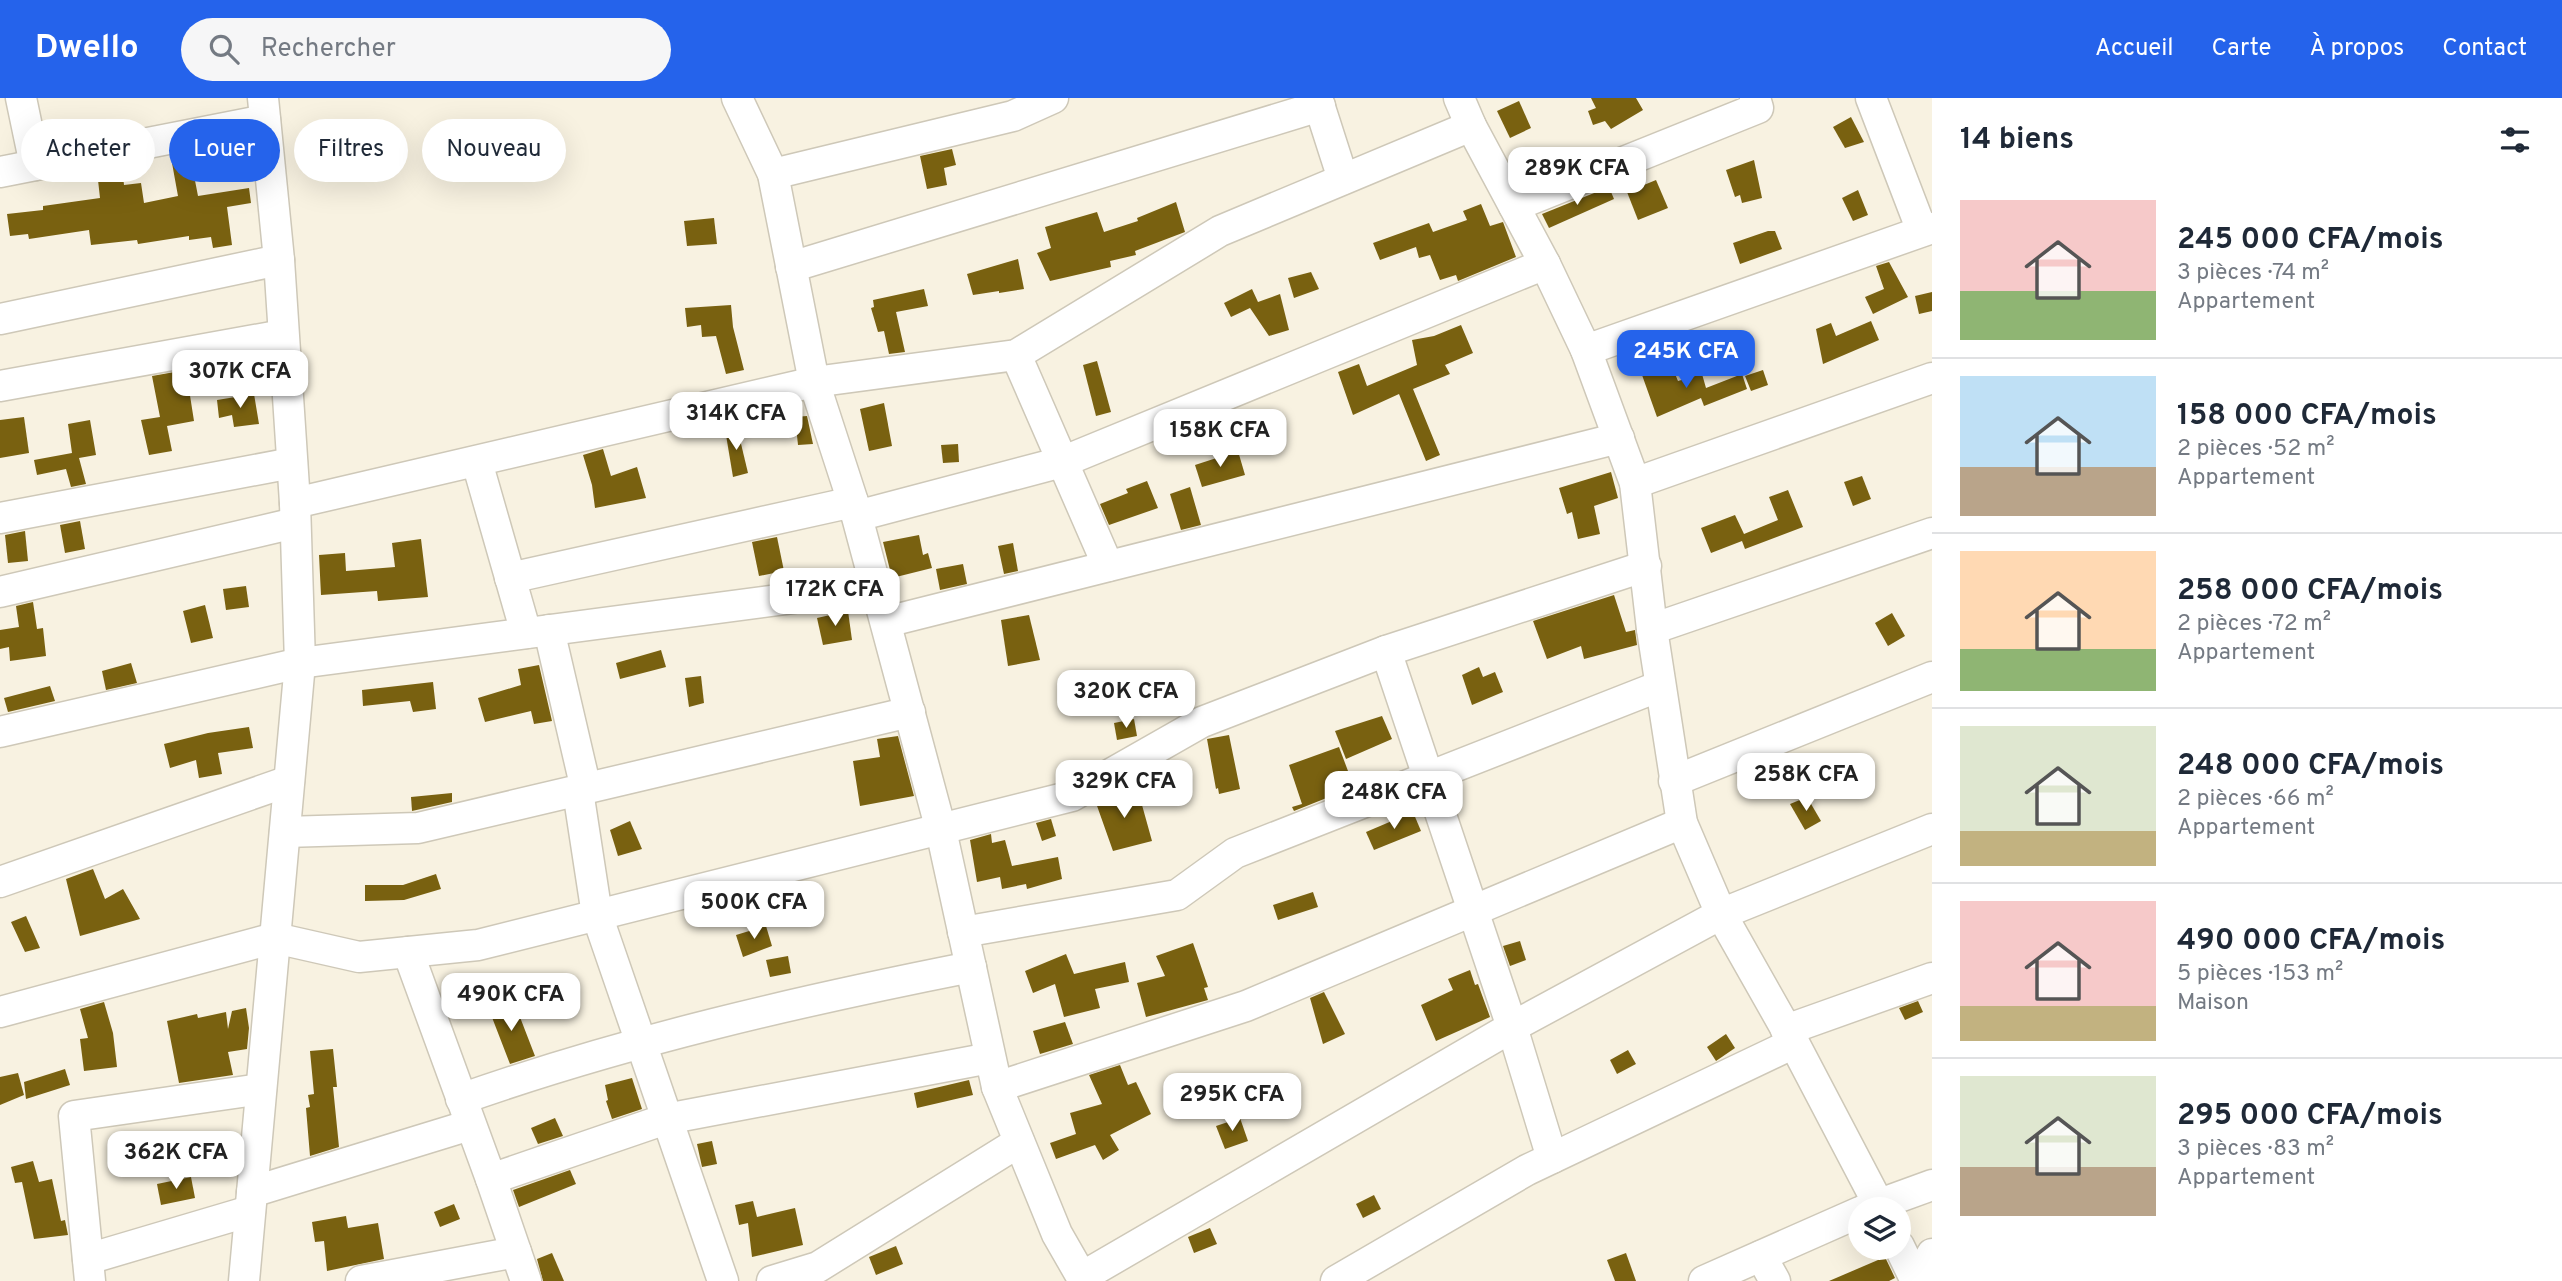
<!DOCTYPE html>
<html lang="fr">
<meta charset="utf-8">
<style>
body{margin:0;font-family:Overpass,sans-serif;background:#f6f6f7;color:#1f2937;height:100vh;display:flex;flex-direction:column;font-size:26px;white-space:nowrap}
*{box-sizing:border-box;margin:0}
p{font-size:23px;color:#747a83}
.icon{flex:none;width:38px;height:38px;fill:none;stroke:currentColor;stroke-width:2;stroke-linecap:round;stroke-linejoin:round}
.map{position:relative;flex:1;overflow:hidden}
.side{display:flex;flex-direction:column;background:#fff;width:630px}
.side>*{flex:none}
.guide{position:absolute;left:21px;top:21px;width:665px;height:63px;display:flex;gap:14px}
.tools{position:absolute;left:1848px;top:1099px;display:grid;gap:14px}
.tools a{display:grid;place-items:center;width:63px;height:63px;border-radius:50%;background:#fff;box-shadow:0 7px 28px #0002;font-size:35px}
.price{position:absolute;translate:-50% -60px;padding:0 16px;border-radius:14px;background:#fff;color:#222;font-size:23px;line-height:46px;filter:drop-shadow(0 2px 4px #0008)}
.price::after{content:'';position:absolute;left:50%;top:42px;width:21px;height:16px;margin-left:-10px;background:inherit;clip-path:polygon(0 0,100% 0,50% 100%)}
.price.on{background:#2563eb;color:#fff}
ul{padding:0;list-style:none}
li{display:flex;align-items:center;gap:21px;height:175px;padding:0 28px}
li+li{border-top:2px solid #e0e1e3}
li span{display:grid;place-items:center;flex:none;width:196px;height:140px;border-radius:0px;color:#555}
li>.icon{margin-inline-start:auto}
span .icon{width:84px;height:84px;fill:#fffc;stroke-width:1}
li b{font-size:30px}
h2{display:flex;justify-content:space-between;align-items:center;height:84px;padding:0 28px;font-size:30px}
.pill{padding:0 24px;border-radius:32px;background:#fff;box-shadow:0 7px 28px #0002;font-size:24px;line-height:63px}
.pill.on{background:#2563eb;color:#fff}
header{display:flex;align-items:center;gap:42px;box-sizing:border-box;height:98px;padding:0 35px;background:#2563eb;color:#fff}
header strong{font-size:33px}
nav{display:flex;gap:38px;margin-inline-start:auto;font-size:24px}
.search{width:490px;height:63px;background:#f6f6f7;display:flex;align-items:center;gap:18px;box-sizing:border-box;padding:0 24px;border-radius:38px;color:#747a83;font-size:26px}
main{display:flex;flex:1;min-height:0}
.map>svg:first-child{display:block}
.building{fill:#796110}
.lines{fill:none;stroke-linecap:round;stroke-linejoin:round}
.minor-casing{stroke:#cec8b8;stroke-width:33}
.minor{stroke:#fff;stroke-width:30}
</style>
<header>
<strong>Dwello</strong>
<div class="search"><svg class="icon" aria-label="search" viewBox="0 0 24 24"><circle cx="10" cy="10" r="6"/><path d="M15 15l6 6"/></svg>Rechercher</div>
<nav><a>Accueil</a><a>Carte</a><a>À propos</a><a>Contact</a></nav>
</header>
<main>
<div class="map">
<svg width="1932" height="1183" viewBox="0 0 1932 1183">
<rect width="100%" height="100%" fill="#f8f2e1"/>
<g class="building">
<path d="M 1591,0 L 1636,0 L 1643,12 L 1611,31 L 1605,23 L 1593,27 L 1588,13 L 1596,10 Z"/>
<path d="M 1519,3 L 1531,30 L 1510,40 L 1497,13 Z"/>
<path d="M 1851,19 L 1864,44 L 1845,50 L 1833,29 Z"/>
<path d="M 121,21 L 122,32 L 96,37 L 95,24 Z"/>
<path d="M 952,51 L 956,67 L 944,70 L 947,87 L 927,91 L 920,58 Z"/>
<path d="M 191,62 L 198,98 L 249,90 L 251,105 L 227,109 L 232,147 L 213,150 L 211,139 L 189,142 L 189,138 L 138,146 L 137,142 L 91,147 L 89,132 L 29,141 L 28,136 L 10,138 L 7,116 L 43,112 L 43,108 L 100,100 L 97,73 L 122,68 L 124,87 L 141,85 L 144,105 L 178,98 L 172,65 Z"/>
<path d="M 1754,62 L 1762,100 L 1742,105 L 1740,97 L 1735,99 L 1726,72 Z"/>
<path d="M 1656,82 L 1668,110 L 1638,122 L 1627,94 Z"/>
<path d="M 1609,89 L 1614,101 L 1549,130 L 1542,116 Z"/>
<path d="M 1858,92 L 1868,117 L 1853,123 L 1842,100 Z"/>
<path d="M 1176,104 L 1185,134 L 1135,153 L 1136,157 L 1110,163 L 1111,169 L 1050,183 L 1037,155 L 1051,150 L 1045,129 L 1097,114 L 1104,134 L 1138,123 L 1137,120 Z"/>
<path d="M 1481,106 L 1490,128 L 1503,124 L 1516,159 L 1458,183 L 1456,177 L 1440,182 L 1430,157 L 1419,160 L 1416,149 L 1380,162 L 1373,145 L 1429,125 L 1433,134 L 1467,122 L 1463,113 Z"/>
<path d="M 714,120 L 717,146 L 687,148 L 684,123 Z"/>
<path d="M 1768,133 L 1775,133 L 1782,151 L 1740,166 L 1733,145 Z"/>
<path d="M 1018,161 L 1024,191 L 999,195 L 999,193 L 973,197 L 967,176 Z"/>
<path d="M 1889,164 L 1908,199 L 1873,216 L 1865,199 L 1884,191 L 1876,168 Z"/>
<path d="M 1311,174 L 1319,191 L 1294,200 L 1288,180 Z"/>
<path d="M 924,191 L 928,208 L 896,214 L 905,254 L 889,256 L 884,233 L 878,234 L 871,210 L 874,209 L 873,202 Z"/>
<path d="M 1252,191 L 1258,204 L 1280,196 L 1289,232 L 1269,238 L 1250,210 L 1231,219 L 1224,205 Z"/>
<path d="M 1932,194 L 1932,213 L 1919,216 L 1915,198 Z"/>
<path d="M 731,207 L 733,229 L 744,272 L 726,276 L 716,238 L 702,239 L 701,227 L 687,229 L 685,210 Z"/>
<path d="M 1871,223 L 1879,242 L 1823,266 L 1816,231 L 1831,225 L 1836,238 Z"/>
<path d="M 1461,227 L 1473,255 L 1445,267 L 1450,276 L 1413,291 L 1440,357 L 1426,363 L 1399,296 L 1353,317 L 1338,274 L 1359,266 L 1367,288 L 1417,267 L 1412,242 L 1434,238 Z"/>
<path d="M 1097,263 L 1111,314 L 1096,318 L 1083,267 Z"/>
<path d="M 1671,266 L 1678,283 L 1702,276 L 1706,290 L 1742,276 L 1747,291 L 1704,308 L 1701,300 L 1657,319 L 1642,277 Z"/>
<path d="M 186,272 L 194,323 L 167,328 L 172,353 L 149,357 L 141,322 L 160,319 L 152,278 Z"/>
<path d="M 1763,272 L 1768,287 L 1751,293 L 1745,278 Z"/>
<path d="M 254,296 L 259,326 L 234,329 L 232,317 L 219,320 L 217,302 Z"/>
<path d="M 884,305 L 892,348 L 869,353 L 860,311 Z"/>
<path d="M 807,318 L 813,346 L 798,347 L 795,319 Z"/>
<path d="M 24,319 L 29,355 L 0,360 L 0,322 Z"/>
<path d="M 90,322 L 96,357 L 79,360 L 86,386 L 71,389 L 66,371 L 37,377 L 34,362 L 72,355 L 68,326 Z"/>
<path d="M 737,329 L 748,375 L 733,379 L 725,331 Z"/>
<path d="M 958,346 L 959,364 L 943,365 L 941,347 Z"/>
<path d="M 603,351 L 611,378 L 637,369 L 646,400 L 595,410 L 592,387 L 583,357 Z"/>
<path d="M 1238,353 L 1245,377 L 1202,389 L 1195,367 Z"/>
<path d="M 1611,374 L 1618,400 L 1594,408 L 1600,436 L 1578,441 L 1572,414 L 1567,416 L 1559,390 Z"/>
<path d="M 1862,378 L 1871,401 L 1853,408 L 1844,384 Z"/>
<path d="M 1147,383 L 1158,410 L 1109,427 L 1100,406 L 1128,395 L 1126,391 Z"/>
<path d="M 1190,389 L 1201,427 L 1181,432 L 1170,396 Z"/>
<path d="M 1788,392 L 1803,429 L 1745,451 L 1742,443 L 1711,455 L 1701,430 L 1735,417 L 1744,436 L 1778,422 L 1769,399 Z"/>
<path d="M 80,423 L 85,451 L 65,455 L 60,427 Z"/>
<path d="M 25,433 L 28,463 L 8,465 L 5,437 Z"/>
<path d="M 919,437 L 923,457 L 928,455 L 932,470 L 892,480 L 883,444 Z"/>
<path d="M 777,439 L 784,473 L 759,478 L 752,444 Z"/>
<path d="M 421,441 L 428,499 L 378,503 L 377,493 L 321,497 L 319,457 L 345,455 L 346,473 L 395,469 L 392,445 Z"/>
<path d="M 1013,445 L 1018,473 L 1004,476 L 998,448 Z"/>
<path d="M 963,466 L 967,486 L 940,492 L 936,471 Z"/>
<path d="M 246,488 L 249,509 L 226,512 L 223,491 Z"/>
<path d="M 1614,497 L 1626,534 L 1635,532 L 1637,547 L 1584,561 L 1581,548 L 1547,561 L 1533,523 Z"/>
<path d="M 33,504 L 37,531 L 43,530 L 46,558 L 10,563 L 9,549 L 0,551 L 0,532 L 19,529 L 16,508 Z"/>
<path d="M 205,507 L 213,540 L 191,545 L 183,513 Z"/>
<path d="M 848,513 L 852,542 L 823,547 L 817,520 Z"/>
<path d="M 1892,515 L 1905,538 L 1888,548 L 1875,525 Z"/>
<path d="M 1029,517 L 1040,562 L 1008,568 L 1001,522 Z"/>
<path d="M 661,552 L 666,569 L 620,581 L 616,565 Z"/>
<path d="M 131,565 L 137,585 L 106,592 L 102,573 Z"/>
<path d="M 539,567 L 552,623 L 534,626 L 531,613 L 485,624 L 478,600 L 521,587 L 518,571 Z"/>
<path d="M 1479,569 L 1483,579 L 1495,574 L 1503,594 L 1472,607 L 1462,577 Z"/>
<path d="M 701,578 L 704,605 L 689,609 L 685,580 Z"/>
<path d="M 433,584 L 436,611 L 413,614 L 410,603 L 363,608 L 362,592 Z"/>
<path d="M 50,588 L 55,603 L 8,614 L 4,600 Z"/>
<path d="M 1382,618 L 1392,641 L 1346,661 L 1335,633 Z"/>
<path d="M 1134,621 L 1137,638 L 1117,642 L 1114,625 Z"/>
<path d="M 249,629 L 253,650 L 218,655 L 222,676 L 199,680 L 196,662 L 170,670 L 164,646 L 208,635 Z"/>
<path d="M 1229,637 L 1240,691 L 1219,696 L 1218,690 L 1216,691 L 1207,641 Z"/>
<path d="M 898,638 L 914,698 L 860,708 L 853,663 L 880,659 L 877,641 Z"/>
<path d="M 1339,649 L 1354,689 L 1294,713 L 1292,709 L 1302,706 L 1289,667 Z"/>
<path d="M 1136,690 L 1138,708 L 1142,707 L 1152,743 L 1113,753 L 1096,705 L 1117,693 Z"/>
<path d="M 452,695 L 452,704 L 412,713 L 411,699 Z"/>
<path d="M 1807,699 L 1821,723 L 1805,732 L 1790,706 Z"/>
<path d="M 1413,714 L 1421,733 L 1374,752 L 1366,734 Z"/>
<path d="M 1051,721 L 1056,738 L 1042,743 L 1036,725 Z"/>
<path d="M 630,723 L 642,751 L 618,758 L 610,732 Z"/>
<path d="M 991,736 L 992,745 L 1005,742 L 1012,768 L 1058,759 L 1062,781 L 1027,791 L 1026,786 L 1002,791 L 1000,779 L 977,784 L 970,742 Z"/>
<path d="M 93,771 L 105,801 L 123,791 L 140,821 L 80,838 L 66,781 Z"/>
<path d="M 436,776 L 441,791 L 404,802 L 365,803 L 365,787 L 403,787 Z"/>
<path d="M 1313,794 L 1318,809 L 1278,822 L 1273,807 Z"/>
<path d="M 26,818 L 40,850 L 25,854 L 11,824 Z"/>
<path d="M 766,828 L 772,848 L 743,859 L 736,837 Z"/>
<path d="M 1520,843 L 1526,862 L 1510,868 L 1503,848 Z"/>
<path d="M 1193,845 L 1208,889 L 1204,890 L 1208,902 L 1146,919 L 1137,885 L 1165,878 L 1156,858 Z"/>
<path d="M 1066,856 L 1074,876 L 1125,864 L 1129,884 L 1095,891 L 1100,910 L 1064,919 L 1055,886 L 1033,895 L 1025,873 Z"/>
<path d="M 788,858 L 791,875 L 770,879 L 766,862 Z"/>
<path d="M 1470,872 L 1475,887 L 1478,886 L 1490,919 L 1436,943 L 1421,907 L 1453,892 L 1448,881 Z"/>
<path d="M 1324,894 L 1345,936 L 1323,946 L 1310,900 Z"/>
<path d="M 505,902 L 511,918 L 518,914 L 535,958 L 510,966 L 488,909 Z"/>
<path d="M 1918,903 L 1923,914 L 1905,922 L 1899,910 Z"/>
<path d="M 104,904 L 113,935 L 117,969 L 84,973 L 80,941 L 88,940 L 80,911 Z"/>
<path d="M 246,910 L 249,930 L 247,951 L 228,954 L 233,977 L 179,985 L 167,923 L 197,916 L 198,920 L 226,914 L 228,931 L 232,913 Z"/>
<path d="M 1065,924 L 1073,946 L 1040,956 L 1033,933 Z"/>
<path d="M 1726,936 L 1735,950 L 1716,963 L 1707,949 Z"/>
<path d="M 333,951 L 337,989 L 333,989 L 339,1049 L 310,1058 L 306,1010 L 310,1009 L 308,997 L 314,996 L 310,953 Z"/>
<path d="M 1628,952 L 1636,966 L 1617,976 L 1610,962 Z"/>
<path d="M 1120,967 L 1128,987 L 1136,984 L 1151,1016 L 1110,1037 L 1119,1052 L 1103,1062 L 1095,1047 L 1056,1061 L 1050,1045 L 1076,1036 L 1070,1015 L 1102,1006 L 1089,977 Z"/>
<path d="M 65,971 L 70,987 L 26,1001 L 24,984 Z"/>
<path d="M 18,975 L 24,997 L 0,1007 L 0,979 Z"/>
<path d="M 632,980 L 642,1011 L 612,1021 L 606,1003 L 608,1002 L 605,987 Z"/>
<path d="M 969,982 L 973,997 L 917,1010 L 914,995 Z"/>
<path d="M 555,1020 L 563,1038 L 538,1046 L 531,1030 Z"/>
<path d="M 1240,1020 L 1248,1043 L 1225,1051 L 1216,1028 Z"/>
<path d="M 712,1043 L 717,1066 L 702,1069 L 697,1046 Z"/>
<path d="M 33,1063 L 39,1084 L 52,1081 L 61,1123 L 65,1122 L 68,1137 L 34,1141 L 22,1084 L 15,1085 L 11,1069 Z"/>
<path d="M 570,1072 L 576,1086 L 519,1109 L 513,1092 Z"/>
<path d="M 191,1079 L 195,1100 L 161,1107 L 157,1086 Z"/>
<path d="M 1374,1097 L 1381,1111 L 1363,1120 L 1356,1106 Z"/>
<path d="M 753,1103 L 757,1119 L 795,1110 L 803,1147 L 752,1159 L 748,1125 L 739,1127 L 735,1107 Z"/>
<path d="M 454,1106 L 460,1121 L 440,1129 L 434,1114 Z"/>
<path d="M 346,1118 L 348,1130 L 378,1125 L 384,1161 L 327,1173 L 324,1143 L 315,1144 L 312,1124 Z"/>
<path d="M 1210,1130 L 1217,1146 L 1194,1155 L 1188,1139 Z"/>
<path d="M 896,1148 L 903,1166 L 876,1177 L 869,1159 Z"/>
<path d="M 552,1155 L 564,1183 L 543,1183 L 537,1161 Z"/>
<path d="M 1626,1155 L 1636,1183 L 1615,1183 L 1607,1162 Z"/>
<path d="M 1885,1159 L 1895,1180 L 1889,1183 L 1829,1183 Z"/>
</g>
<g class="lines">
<defs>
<g id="minor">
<path d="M 21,0 L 35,67"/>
<path d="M 737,0 L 773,76 L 814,284 L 853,404 L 941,732 L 997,989 L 1057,1136 L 1084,1183"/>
<path d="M 1317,0 L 1343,81"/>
<path d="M 1459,0 L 1471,28 L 1545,166 L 1586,252 L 1635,385 L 1652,531 L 1682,725 L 1721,816 L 1794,945 L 1881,1111"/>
<path d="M 1871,0 L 1922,133"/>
<path d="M 0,74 L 265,22"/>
<path d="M 773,76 L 1013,18 L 1053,0"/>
<path d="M 1514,108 L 1758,10 L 1755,0"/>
<path d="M 791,169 L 1320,8"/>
<path d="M 0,221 L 279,162"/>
<path d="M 1586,252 L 1932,130"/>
<path d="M 1016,257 L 1108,468"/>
<path d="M 0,288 L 283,237"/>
<path d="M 477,364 L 526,535"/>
<path d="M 1635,385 L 1932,280"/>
<path d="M 295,405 L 814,284 L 1016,257 L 1220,133 L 1471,28"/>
<path d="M 857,418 L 1062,364 L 1545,166"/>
<path d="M 0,420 L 292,365"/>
<path d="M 510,480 L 853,404"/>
<path d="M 0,494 L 295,425"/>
<path d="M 886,524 L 1619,340"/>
<path d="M 1652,531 L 1932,435"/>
<path d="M 549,532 L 586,691"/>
<path d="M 1386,553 L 1512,929 L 1552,1060"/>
<path d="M 0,634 L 300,565 L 877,489"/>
<path d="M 1674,683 L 1932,579"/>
<path d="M 578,693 L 597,817 L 723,1183"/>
<path d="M 285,734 L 418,730 L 910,614"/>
<path d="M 0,784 L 289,683"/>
<path d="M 963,834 L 1177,797 L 1235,755 L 1660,588"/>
<path d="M 408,854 L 491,1081 L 526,1183"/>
<path d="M 0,914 L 275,840 L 359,859 L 478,847 L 1072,698 L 1202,624 L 1386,553 L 1646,468"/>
<path d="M 1786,932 L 1932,880"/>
<path d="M 997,989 L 1246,908 L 1682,725"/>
<path d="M 461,1001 C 626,943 799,903 971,869"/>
<path d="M 491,1081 L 666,1021 L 990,960"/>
<path d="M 252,1094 L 470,1027"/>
<path d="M 1866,1111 L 1932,1087"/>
<path d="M 1899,1148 L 1916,1183"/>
<path d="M 1761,1158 L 1775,1183"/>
<path d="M 88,1161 L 250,1113"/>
<path d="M 1082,1179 L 1512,929 L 1721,816 L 1932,731"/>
<path d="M 90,1183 L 74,1018 L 261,991"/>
<path d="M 244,1183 L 300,565 L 295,405 L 279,162 L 263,0"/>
<path d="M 361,1183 L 516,1154"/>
<path d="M 772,1183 L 818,1169 L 1019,1044"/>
<path d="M 1336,1183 L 1527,1072 L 1794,945"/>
<path d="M 1704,1183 L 1860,1114"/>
<path d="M 1917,1183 L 1932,1156"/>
</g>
</defs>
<use href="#minor" class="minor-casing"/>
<use href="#minor" class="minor"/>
</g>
</svg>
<div class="tools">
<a><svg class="icon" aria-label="layers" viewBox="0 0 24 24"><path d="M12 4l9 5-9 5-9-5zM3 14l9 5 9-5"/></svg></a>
</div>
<b class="price" style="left:1577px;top:109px">289K CFA</b>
<b class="price on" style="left:1686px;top:292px">245K CFA</b>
<b class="price" style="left:240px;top:312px">307K CFA</b>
<b class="price" style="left:736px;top:354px">314K CFA</b>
<b class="price" style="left:1220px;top:371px">158K CFA</b>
<b class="price" style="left:835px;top:530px">172K CFA</b>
<b class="price" style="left:1126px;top:632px">320K CFA</b>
<b class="price" style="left:1806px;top:715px">258K CFA</b>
<b class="price" style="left:1124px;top:722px">329K CFA</b>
<b class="price" style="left:1394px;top:733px">248K CFA</b>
<b class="price" style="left:754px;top:843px">500K CFA</b>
<b class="price" style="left:511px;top:935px">490K CFA</b>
<b class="price" style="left:1232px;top:1035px">295K CFA</b>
<b class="price" style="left:176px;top:1093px">362K CFA</b>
<div class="guide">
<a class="pill">Acheter</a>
<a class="pill on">Louer</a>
<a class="pill">Filtres</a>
<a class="pill">Nouveau</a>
</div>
</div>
<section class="side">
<h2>14 biens<svg class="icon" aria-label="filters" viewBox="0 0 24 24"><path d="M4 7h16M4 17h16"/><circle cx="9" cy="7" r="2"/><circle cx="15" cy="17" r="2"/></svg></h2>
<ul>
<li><span style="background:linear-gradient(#f6c9c9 65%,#8fb573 0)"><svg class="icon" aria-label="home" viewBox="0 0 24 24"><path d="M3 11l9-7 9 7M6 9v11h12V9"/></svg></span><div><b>245 000 CFA/mois</b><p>3 pièces · 74 m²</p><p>Appartement</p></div></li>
<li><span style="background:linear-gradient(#bfe0f5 65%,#b9a48a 0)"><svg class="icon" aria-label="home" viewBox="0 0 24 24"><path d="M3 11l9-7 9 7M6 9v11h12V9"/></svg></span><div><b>158 000 CFA/mois</b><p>2 pièces · 52 m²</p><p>Appartement</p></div></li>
<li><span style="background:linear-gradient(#ffd9b3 70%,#8fb573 0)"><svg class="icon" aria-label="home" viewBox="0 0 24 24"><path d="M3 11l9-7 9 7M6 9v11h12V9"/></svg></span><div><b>258 000 CFA/mois</b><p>2 pièces · 72 m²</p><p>Appartement</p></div></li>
<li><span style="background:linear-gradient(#dfe7d0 75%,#c2b280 0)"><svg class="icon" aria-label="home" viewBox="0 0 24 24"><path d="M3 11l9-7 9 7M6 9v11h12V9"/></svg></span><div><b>248 000 CFA/mois</b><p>2 pièces · 66 m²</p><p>Appartement</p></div></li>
<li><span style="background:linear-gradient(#f6c9c9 75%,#c2b280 0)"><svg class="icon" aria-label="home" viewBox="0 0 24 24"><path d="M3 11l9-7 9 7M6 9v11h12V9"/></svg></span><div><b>490 000 CFA/mois</b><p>5 pièces · 153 m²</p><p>Maison</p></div></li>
<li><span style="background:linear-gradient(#dfe7d0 65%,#b9a48a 0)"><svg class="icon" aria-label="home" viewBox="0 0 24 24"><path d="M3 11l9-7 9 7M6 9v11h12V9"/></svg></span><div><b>295 000 CFA/mois</b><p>3 pièces · 83 m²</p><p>Appartement</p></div></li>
</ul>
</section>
</main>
